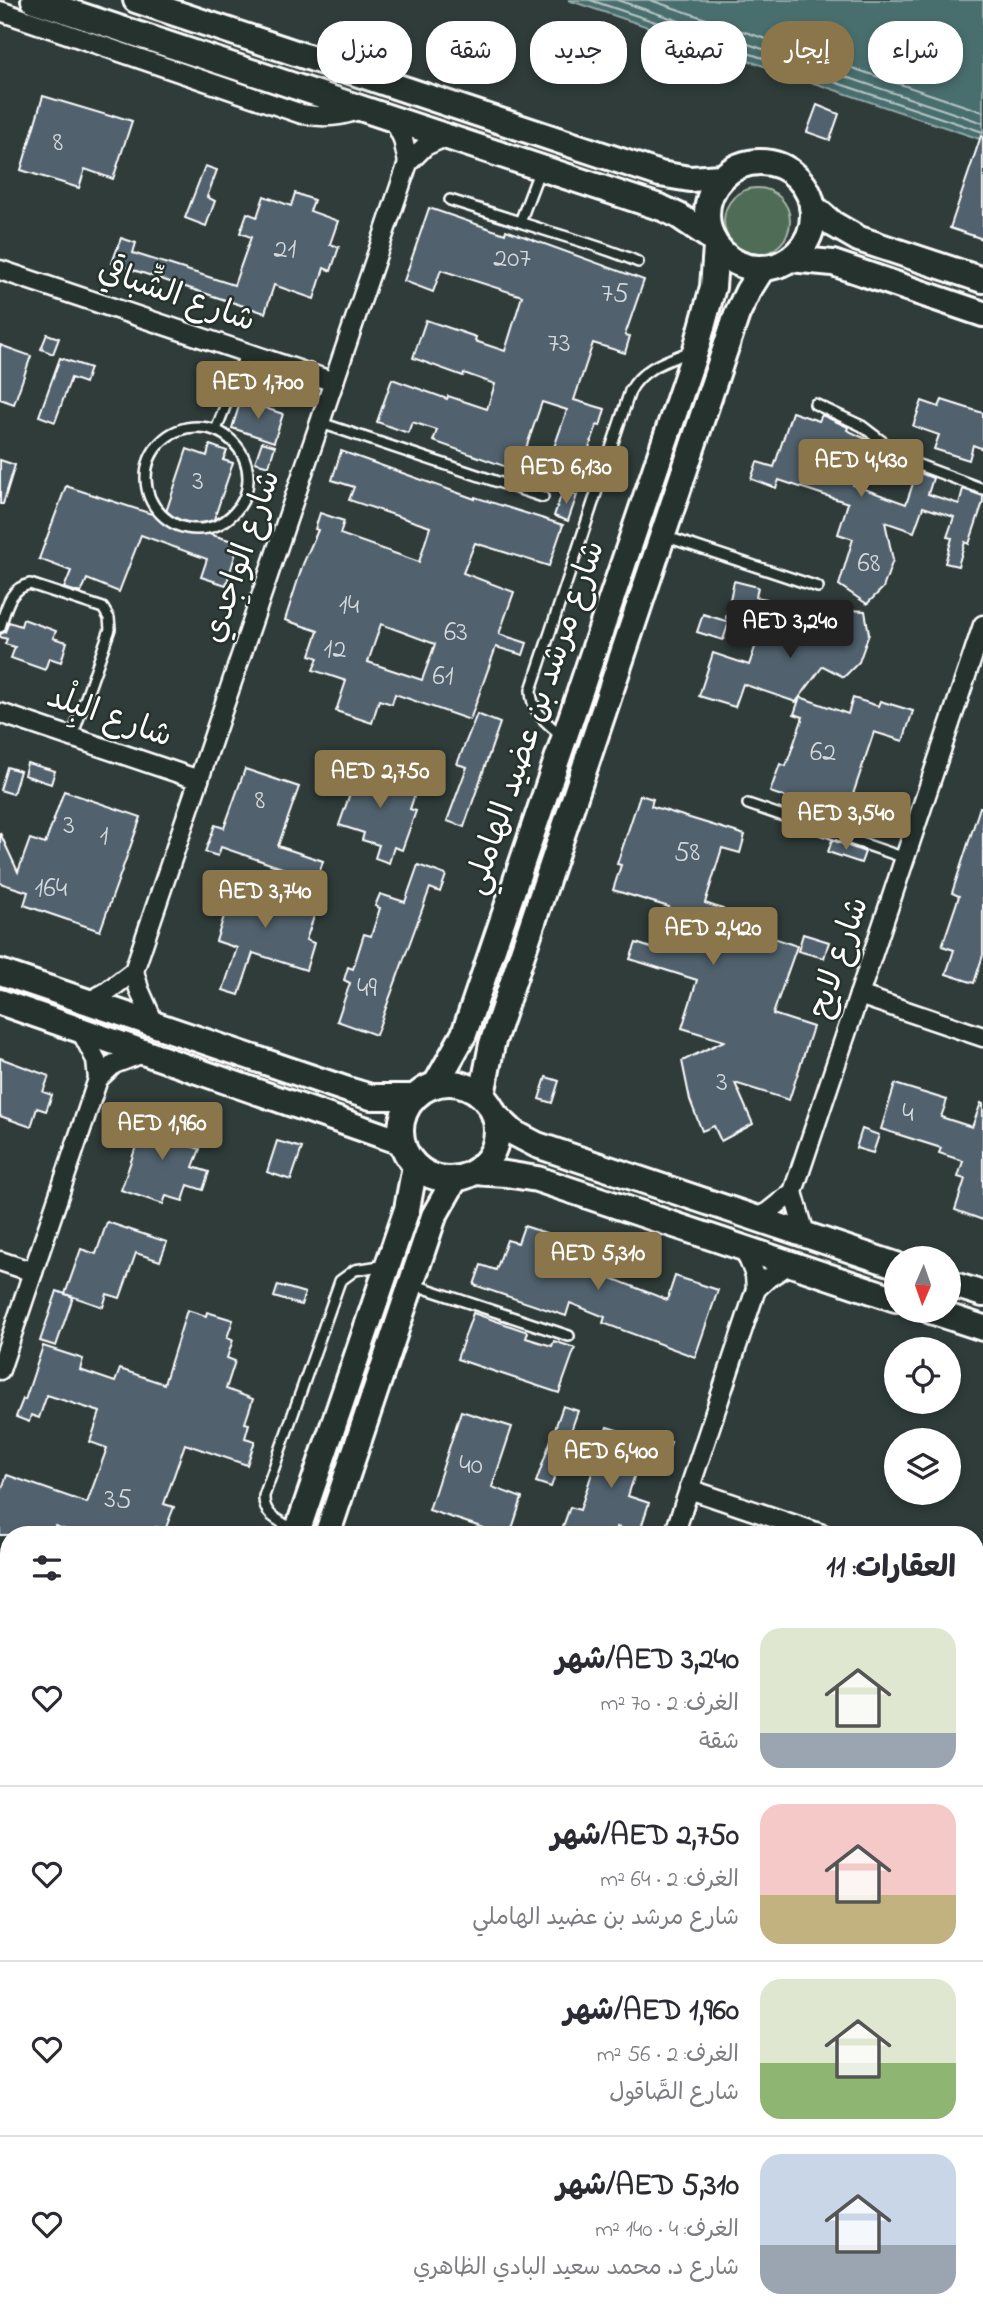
<!DOCTYPE html>
<html lang="ar">
<meta charset="utf-8">
<style>
body{margin:0;font-family:"Indie Flower","Playpen Sans Arabic",sans-serif;background:#f2f2f3;color:#2b2b33;direction:rtl;height:100vh;display:flex;flex-direction:column;font-size:26px;white-space:nowrap}
*{box-sizing:border-box;margin:0}
p{font-size:23px;color:#7c7c81}
.icon{flex:none;width:38px;height:38px;fill:none;stroke:currentColor;stroke-width:2;stroke-linecap:round;stroke-linejoin:round}
.map{position:relative;flex:1;overflow:hidden;direction:ltr}
.side{position:absolute;left:0px;top:1526px;width:984px;height:798px;display:flex;flex-direction:column;background:#fff;border-radius:28px 28px 0 0;box-shadow:0 4px 10px #0003;direction:rtl}
.side>*{flex:none}
.guide{position:absolute;left:21px;top:21px;width:942px;height:63px;direction:rtl;display:flex;gap:14px}
.needle{width:46px;rotate:182deg}
.buttons{position:absolute;left:884px;top:1246px;display:grid;gap:14px}
.buttons a{display:grid;place-items:center;width:77px;height:77px;border-radius:50%;background:#fff;box-shadow:0 4px 10px #0003;font-size:35px}
.price{position:absolute;translate:-50% -60px;padding:0 16px;border-radius:7px;background:#8a764a;color:#fff;font-size:23px;line-height:46px;filter:drop-shadow(0 2px 4px #0008)}
.price::after{content:'';position:absolute;left:50%;top:42px;width:21px;height:16px;margin-left:-10px;background:inherit;clip-path:polygon(0 0,100% 0,50% 100%)}
.price.active{background:#222;color:#fff}
ul{padding:0;list-style:none}
li{display:flex;align-items:center;gap:21px;height:175px;padding:0 28px}
li+li{border-top:2px solid #e1e1e2}
li span{display:grid;place-items:center;flex:none;width:196px;height:140px;border-radius:21px;color:#555}
li>.icon{margin-inline-start:auto}
span .icon{width:84px;height:84px;fill:#fffc;stroke-width:1}
li b{font-size:30px}
h2{display:flex;justify-content:space-between;align-items:center;height:84px;padding:0 28px;font-size:30px}
.pill{padding:0 24px;border-radius:28px;background:#fff;box-shadow:0 4px 10px #0003;font-size:24px;line-height:63px}
.pill.active{background:#8a764a;color:#fff}
.map>svg:first-child{display:block}
.green{fill:#506d56;stroke:#a8b6aa;stroke-width:2}
.water{fill:#4a6e6e;stroke:#92a8a8;stroke-width:2}
.lines{fill:none;stroke-linecap:round;stroke-linejoin:round}
.shore{stroke:#b7c5c5;stroke-width:2}
.building{fill:#51626e;stroke:#fff;stroke-width:2;fill-rule:evenodd}
.lane-casing{stroke:#fff;stroke-width:14}
.street-casing{stroke:#fff;stroke-width:23}
.secondary-casing{stroke:#fff;stroke-width:30}
.lane{stroke:#26332d;stroke-width:9}
.street{stroke:#26332d;stroke-width:18}
.secondary{stroke:#26332d;stroke-width:24}
.labels{text-anchor:middle;dominant-baseline:central;stroke-width:5;stroke-linejoin:round;paint-order:stroke}
.number-label{font-size:28px;fill:#d4d8db}
.street-label{font-size:32px;fill:#fff;stroke:#26332d}
</style>
<div class="map">
<svg width="983" height="2324" viewBox="0 0 983 2324">
<rect width="100%" height="100%" fill="#2f3c3a"/>
<filter id="ink" filterUnits="userSpaceOnUse"><feTurbulence type="fractalNoise" baseFrequency=".0143" numOctaves="2"/><feDisplacementMap in="SourceGraphic" scale="14" xChannelSelector="R" yChannelSelector="G"/><feConvolveMatrix kernelMatrix="1 2 1 2 8 2 1 2 1" color-interpolation-filters="sRGB"/></filter>
<g filter="url(#ink)">
<circle class="green" cx="757" cy="221" r="33"/>
<path class="water" d="M 568,0 L 983,0 L 983,140 Z"/>
<g class="lines">
<g class="shore">
<path d="M 590,0 L 983,132"/>
<path d="M 617,0 L 983,123"/>
<path d="M 650,0 L 983,112"/>
</g>
</g>
<g class="building">
<path d="M 43,96 L 113,117 L 113,115 L 132,121 L 113,179 L 85,169 L 79,188 L 21,170 Z"/>
<path d="M 817,105 L 839,114 L 830,140 L 807,132 Z"/>
<path d="M 981,136 L 983,137 L 983,239 L 950,228 Z"/>
<path d="M 205,166 L 217,170 L 207,197 L 215,201 L 206,226 L 185,218 Z"/>
<path d="M 295,193 L 314,200 L 310,211 L 338,221 L 330,244 L 339,247 L 331,271 L 324,268 L 314,299 L 274,285 L 265,313 L 112,263 L 121,238 L 136,243 L 133,253 L 234,285 L 251,237 L 240,233 L 247,213 L 257,217 L 264,196 L 291,206 Z"/>
<path d="M 429,208 L 505,234 L 506,230 L 644,280 L 625,335 L 630,336 L 625,353 L 593,343 L 574,400 L 605,409 L 600,426 L 597,425 L 575,489 L 543,479 L 567,410 L 542,402 L 518,471 L 433,441 L 437,430 L 412,422 L 408,433 L 377,422 L 392,379 L 447,399 L 448,396 L 487,409 L 495,384 L 464,373 L 463,376 L 413,358 L 426,320 L 476,337 L 475,341 L 505,351 L 522,296 L 441,270 L 433,292 L 404,281 Z"/>
<path d="M 47,334 L 59,338 L 53,354 L 41,349 Z"/>
<path d="M 0,345 L 31,356 L 14,404 L 0,399 Z"/>
<path d="M 60,358 L 90,368 L 85,383 L 71,378 L 55,422 L 39,416 Z"/>
<path d="M 241,400 L 283,414 L 274,442 L 232,428 Z"/>
<path d="M 942,400 L 983,413 L 983,449 L 973,445 L 969,460 L 934,449 L 939,435 L 913,426 L 922,401 L 939,407 Z"/>
<path d="M 792,412 L 819,421 L 822,415 L 848,427 L 847,430 L 868,440 L 853,485 L 906,504 L 917,472 L 933,478 L 928,494 L 959,504 L 963,489 L 983,496 L 983,502 L 969,544 L 965,542 L 958,566 L 945,563 L 952,538 L 947,537 L 954,517 L 923,507 L 914,532 L 885,522 L 893,560 L 883,588 L 867,604 L 839,585 L 853,539 L 838,534 L 848,503 L 779,480 L 776,488 L 751,479 L 757,462 L 774,467 Z"/>
<path d="M 262,442 L 275,446 L 269,466 L 255,462 Z"/>
<path d="M 210,445 L 227,451 L 223,460 L 233,463 L 209,534 L 239,543 L 226,585 L 201,577 L 207,559 L 141,535 L 119,592 L 87,579 L 81,593 L 64,588 L 71,571 L 39,559 L 66,486 L 164,518 L 187,449 L 207,456 Z"/>
<path d="M 341,451 L 475,499 L 475,497 L 563,525 L 549,566 L 475,543 L 463,573 L 514,592 L 499,634 L 527,643 L 523,655 L 496,647 L 470,720 L 395,694 L 392,704 L 379,700 L 372,723 L 336,711 L 346,681 L 313,670 L 318,658 L 310,655 L 318,631 L 285,620 L 303,564 L 318,530 L 315,529 L 320,513 L 344,521 L 340,534 L 419,562 L 430,527 L 349,500 L 354,487 L 332,480 ZM 381,624 L 435,644 L 422,680 L 368,662 Z"/>
<path d="M 0,460 L 15,465 L 3,504 L 0,504 Z"/>
<path d="M 563,490 L 577,495 L 568,521 L 554,516 Z"/>
<path d="M 734,581 L 758,587 L 756,597 L 767,599 L 761,626 L 726,618 Z"/>
<path d="M 833,609 L 865,611 L 869,634 L 859,662 L 844,677 L 823,666 L 796,702 L 743,684 L 735,707 L 699,696 L 713,653 L 749,665 L 763,624 L 816,642 Z"/>
<path d="M 703,614 L 729,622 L 723,640 L 697,632 Z"/>
<path d="M 23,619 L 56,631 L 53,638 L 67,642 L 61,662 L 49,658 L 45,670 L 11,658 L 15,647 L 5,644 L 7,639 L 0,637 L 0,634 L 5,632 L 9,622 L 21,626 Z"/>
<path d="M 800,697 L 848,714 L 853,698 L 878,706 L 880,701 L 913,711 L 903,741 L 874,732 L 845,818 L 770,792 L 780,764 L 786,766 L 803,717 L 794,714 Z"/>
<path d="M 477,714 L 500,723 L 464,827 L 447,821 L 467,767 L 457,764 Z"/>
<path d="M 27,763 L 55,771 L 51,784 L 24,775 Z"/>
<path d="M 360,765 L 418,785 L 410,809 L 416,811 L 402,850 L 394,847 L 389,863 L 375,858 L 379,845 L 362,840 L 364,833 L 339,825 Z"/>
<path d="M 7,767 L 20,771 L 13,794 L 0,790 Z"/>
<path d="M 245,769 L 299,787 L 278,846 L 323,861 L 317,880 L 221,847 L 218,856 L 205,852 L 215,825 L 224,828 Z"/>
<path d="M 64,791 L 141,817 L 100,931 L 24,905 L 28,892 L 0,883 L 0,833 L 18,872 L 30,839 L 45,844 Z"/>
<path d="M 640,795 L 653,799 L 651,806 L 745,835 L 740,853 L 722,848 L 705,903 L 723,909 L 719,919 L 797,946 L 773,1014 L 813,1027 L 789,1100 L 735,1083 L 753,1124 L 721,1141 L 714,1126 L 702,1131 L 690,1100 L 682,1061 L 724,1041 L 682,1028 L 697,980 L 630,959 L 636,943 L 654,949 L 669,907 L 613,890 L 621,865 L 617,864 Z"/>
<path d="M 980,807 L 983,808 L 983,955 L 974,983 L 946,974 L 954,950 L 942,946 L 959,896 L 952,893 Z"/>
<path d="M 832,840 L 865,852 L 861,863 L 828,852 Z"/>
<path d="M 418,865 L 446,875 L 440,892 L 430,888 L 376,1035 L 337,1021 L 350,983 L 344,980 L 348,967 L 353,969 L 364,934 L 371,936 L 380,908 L 375,906 L 380,894 L 405,902 Z"/>
<path d="M 236,879 L 318,905 L 306,940 L 314,943 L 306,970 L 253,953 L 239,995 L 223,990 L 237,948 L 216,941 Z"/>
<path d="M 803,934 L 829,942 L 824,958 L 798,951 Z"/>
<path d="M 0,1058 L 49,1076 L 43,1092 L 52,1095 L 46,1111 L 37,1108 L 31,1127 L 0,1116 Z"/>
<path d="M 546,1077 L 559,1081 L 552,1103 L 539,1099 Z"/>
<path d="M 895,1084 L 947,1100 L 941,1117 L 972,1127 L 981,1103 L 983,1104 L 983,1220 L 955,1210 L 965,1179 L 958,1177 L 963,1161 L 939,1153 L 941,1148 L 881,1129 Z"/>
<path d="M 151,1103 L 169,1109 L 163,1127 L 184,1134 L 181,1143 L 200,1149 L 193,1167 L 209,1172 L 203,1190 L 188,1185 L 183,1201 L 166,1196 L 163,1204 L 121,1190 Z"/>
<path d="M 862,1129 L 879,1135 L 873,1153 L 856,1148 Z"/>
<path d="M 277,1141 L 302,1148 L 291,1180 L 267,1172 Z"/>
<path d="M 107,1222 L 167,1242 L 160,1261 L 136,1253 L 120,1298 L 107,1294 L 103,1307 L 65,1294 L 81,1249 L 96,1254 Z"/>
<path d="M 524,1226 L 590,1247 L 583,1267 L 667,1300 L 675,1276 L 718,1290 L 695,1357 L 603,1323 L 605,1317 L 570,1303 L 566,1316 L 474,1285 L 481,1265 L 496,1270 L 507,1240 L 518,1243 Z"/>
<path d="M 278,1285 L 305,1293 L 301,1305 L 274,1297 Z"/>
<path d="M 57,1291 L 73,1297 L 56,1346 L 40,1341 Z"/>
<path d="M 187,1310 L 206,1316 L 207,1312 L 233,1320 L 227,1338 L 233,1340 L 227,1358 L 235,1361 L 226,1389 L 253,1399 L 245,1423 L 249,1424 L 245,1438 L 255,1441 L 247,1465 L 185,1444 L 164,1504 L 174,1507 L 165,1530 L 156,1527 L 153,1535 L 80,1535 L 55,1526 L 51,1535 L 0,1535 L 0,1494 L 7,1475 L 87,1503 L 107,1448 L 90,1442 L 100,1412 L 47,1395 L 39,1418 L 31,1415 L 29,1422 L 16,1417 L 23,1399 L 25,1400 L 43,1346 L 83,1359 L 80,1370 L 115,1382 L 120,1369 L 164,1384 Z"/>
<path d="M 473,1313 L 528,1332 L 526,1338 L 552,1346 L 554,1341 L 575,1348 L 559,1393 L 457,1359 Z"/>
<path d="M 563,1406 L 578,1411 L 551,1487 L 536,1482 Z"/>
<path d="M 461,1411 L 512,1427 L 492,1487 L 522,1498 L 510,1535 L 482,1535 L 484,1528 L 429,1510 Z"/>
<path d="M 607,1427 L 646,1439 L 628,1496 L 649,1503 L 639,1534 L 617,1527 L 614,1535 L 560,1535 L 570,1507 L 580,1510 Z"/>
<path d="M 653,1437 L 671,1442 L 666,1459 L 648,1453 Z"/>
</g>
<g class="lines">
<defs>
<g id="lane">
<path d="M 450,200 L 520,222 L 540,169"/>
<path d="M 520,222 C 559,236 601,245 638,262"/>
<path d="M 815,404 L 862,426 L 908,461 L 983,489"/>
<path d="M 321,423 L 543,497"/>
<circle cx="197" cy="478" r="51"/>
<path d="M 216,430 L 246,352"/>
<path d="M 664,536 L 818,587"/>
<path d="M 0,627 C 6,609 9,588 30,584 L 103,608 L 109,618 L 110,629 L 72,737"/>
<path d="M 561,735 C 546,722 531,712 531,690 L 630,391 C 643,367 667,361 691,351"/>
<path d="M 748,804 L 905,858"/>
<path d="M 412,1284 L 569,1336"/>
<path d="M 295,1530 C 280,1521 263,1516 264,1496 L 340,1281 L 355,1270 L 386,1265"/>
<path d="M 201,1535 L 204,1535"/>
<path d="M 0,2259 L 9,2233"/>
</g>
<g id="street">
<path d="M 0,11 L 302,114 C 324,118 342,117 363,108"/>
<path d="M 393,118 L 403,139 L 408,163"/>
<path d="M 0,270 L 334,382"/>
<path d="M 0,713 L 199,780"/>
<path d="M 134,971 L 139,989 L 154,1023"/>
<path d="M 859,995 L 983,1037"/>
<path d="M 88,1002 L 105,993 L 134,971 L 408,163 L 425,146 L 447,136"/>
<path d="M 98,1079 L 114,1064 L 143,1053"/>
<path d="M 793,1192 L 805,1234"/>
<path d="M 754,1219 L 768,1212 L 793,1192 L 983,625"/>
<path d="M 0,1261 L 33,1272"/>
<path d="M 756,1289 L 768,1278 L 790,1264"/>
<path d="M 0,1370 L 98,1079 L 96,1060 L 81,1031"/>
<path d="M 689,1489 L 825,1535"/>
<path d="M 674,1535 L 756,1289 L 755,1275 L 744,1248"/>
<path d="M 975,1585 L 983,1588"/>
<path d="M 975,2021 L 983,2023"/>
<path d="M 0,2127 L 9,2130"/>
<path d="M 409,2324 L 412,2315"/>
</g>
<g id="secondary">
<path d="M 34,0 L 662,208 L 679,216 L 710,237"/>
<path d="M 136,0 L 660,174 L 690,179 L 721,177"/>
<circle cx="760" cy="215" r="53"/>
<path d="M 812,206 L 833,224 L 859,239 L 983,280"/>
<path d="M 790,259 L 833,263 L 983,314"/>
<path d="M 0,972 L 348,1090 L 371,1097 L 413,1097"/>
<path d="M 0,1002 L 401,1142"/>
<circle cx="449" cy="1131" r="48"/>
<path d="M 436,1084 L 464,1034 L 696,349 L 713,287 L 716,247"/>
<path d="M 482,1095 L 492,1044 L 737,314 L 748,291 L 762,269"/>
<path d="M 495,1115 L 514,1133 L 537,1145 L 896,1265"/>
<path d="M 474,1172 L 506,1174 L 537,1179 L 896,1299"/>
<path d="M 948,1283 L 983,1294"/>
<path d="M 931,1311 L 983,1328"/>
<path d="M 296,1535 L 407,1209 L 415,1166"/>
<path d="M 327,1535 L 434,1216 L 455,1179"/>
<path d="M 975,2278 L 983,2281"/>
<path d="M 975,2310 L 983,2312"/>
<path d="M 30,2324 L 33,2315"/>
<path d="M 60,2324 L 63,2315"/>
</g>
</defs>
<use href="#lane" class="lane-casing"/>
<use href="#street" class="street-casing"/>
<use href="#secondary" class="secondary-casing"/>
<use href="#lane" class="lane"/>
<use href="#street" class="street"/>
<use href="#secondary" class="secondary"/>
</g>
</g>
<g class="labels">
<g class="number-label">
<text x="58" y="143">8</text>
<text x="285" y="250">21</text>
<text x="512" y="259">207</text>
<text x="615" y="294">75</text>
<text x="559" y="344">73</text>
<text x="198" y="482">3</text>
<text x="869" y="564">68</text>
<text x="349" y="606">14</text>
<text x="456" y="633">63</text>
<text x="335" y="650">12</text>
<text x="443" y="677">61</text>
<text x="823" y="753">62</text>
<text x="260" y="801">8</text>
<text x="69" y="826">3</text>
<text x="104" y="837">1</text>
<text x="687" y="853">58</text>
<text x="51" y="889">164</text>
<text x="367" y="989">49</text>
<text x="722" y="1083">3</text>
<text x="908" y="1114">4</text>
<text x="471" y="1466">40</text>
<text x="118" y="1500">35</text>
</g>
<g class="street-label">
<text transform="translate(176 297) rotate(19)">شارع الشِّباقي</text>
<text transform="translate(243 557) rotate(-71)">شارع الواجِدي</text>
<text transform="translate(109 718) rotate(19)">شارع البِلْد</text>
<text transform="translate(536 718) rotate(-71)">شارع مرشد بن عضيد الهاملي</text>
<text transform="translate(840 958) rotate(-71)">شارع لايح</text>
</g>
</g>
</svg>
<div class="buttons">
<a><svg class="needle" viewBox="-14 -14 28 28"><path d="M0-13l5 13h-10z" fill="#e53935"/><path d="M0 13l5-13h-10z" fill="#7c7c81"/></svg></a>
<a><svg class="icon" aria-label="locate" viewBox="0 0 24 24"><circle cx="12" cy="12" r="6"/><path d="M12 2v4M12 18v4M2 12h4M18 12h4"/></svg></a>
<a><svg class="icon" aria-label="layers" viewBox="0 0 24 24"><path d="M12 4l9 5-9 5-9-5zM3 14l9 5 9-5"/></svg></a>
</div>
<b class="price" style="left:258px;top:421px">AED 1,700</b>
<b class="price" style="left:861px;top:499px">AED 4,430</b>
<b class="price" style="left:566px;top:506px">AED 6,130</b>
<b class="price active" style="left:790px;top:660px">AED 3,240</b>
<b class="price" style="left:380px;top:810px">AED 2,750</b>
<b class="price" style="left:846px;top:852px">AED 3,540</b>
<b class="price" style="left:265px;top:930px">AED 3,740</b>
<b class="price" style="left:713px;top:967px">AED 2,420</b>
<b class="price" style="left:162px;top:1162px">AED 1,960</b>
<b class="price" style="left:598px;top:1292px">AED 5,310</b>
<b class="price" style="left:611px;top:1490px">AED 6,400</b>
<div class="guide">
<a class="pill">شراء</a>
<a class="pill active">إيجار</a>
<a class="pill">تصفية</a>
<a class="pill">جديد</a>
<a class="pill">شقة</a>
<a class="pill">منزل</a>
</div>
<section class="side">
<h2>العقارات: 11<svg class="icon" aria-label="filters" viewBox="0 0 24 24"><path d="M4 7h16M4 17h16"/><circle cx="9" cy="7" r="2"/><circle cx="15" cy="17" r="2"/></svg></h2>
<ul>
<li><span style="background:linear-gradient(#dfe7d0 75%,#9aa5b1 0)"><svg class="icon" aria-label="home" viewBox="0 0 24 24"><path d="M3 11l9-7 9 7M6 9v11h12V9"/></svg></span><div><b>AED 3,240/شهر</b><p>الغرف: 2 · 70 m²</p><p>شقة</p></div><svg class="icon" aria-label="heart" viewBox="0 0 24 24"><path d="M12 20l-8-8c-3-5 5-10 8-4 3-6 11-1 8 4z"/></svg></li>
<li><span style="background:linear-gradient(#f6c9c9 65%,#c2b280 0)"><svg class="icon" aria-label="home" viewBox="0 0 24 24"><path d="M3 11l9-7 9 7M6 9v11h12V9"/></svg></span><div><b>AED 2,750/شهر</b><p>الغرف: 2 · 64 m²</p><p>شارع مرشد بن عضيد الهاملي</p></div><svg class="icon" aria-label="heart" viewBox="0 0 24 24"><path d="M12 20l-8-8c-3-5 5-10 8-4 3-6 11-1 8 4z"/></svg></li>
<li><span style="background:linear-gradient(#dfe7d0 60%,#8fb573 0)"><svg class="icon" aria-label="home" viewBox="0 0 24 24"><path d="M3 11l9-7 9 7M6 9v11h12V9"/></svg></span><div><b>AED 1,960/شهر</b><p>الغرف: 2 · 56 m²</p><p>شارع الصَّاقول</p></div><svg class="icon" aria-label="heart" viewBox="0 0 24 24"><path d="M12 20l-8-8c-3-5 5-10 8-4 3-6 11-1 8 4z"/></svg></li>
<li><span style="background:linear-gradient(#c9d6e8 65%,#9aa5b1 0)"><svg class="icon" aria-label="home" viewBox="0 0 24 24"><path d="M3 11l9-7 9 7M6 9v11h12V9"/></svg></span><div><b>AED 5,310/شهر</b><p>الغرف: 4 · 140 m²</p><p>شارع د. محمد سعيد البادي الظاهري</p></div><svg class="icon" aria-label="heart" viewBox="0 0 24 24"><path d="M12 20l-8-8c-3-5 5-10 8-4 3-6 11-1 8 4z"/></svg></li>
</ul>
</section>
</div>
